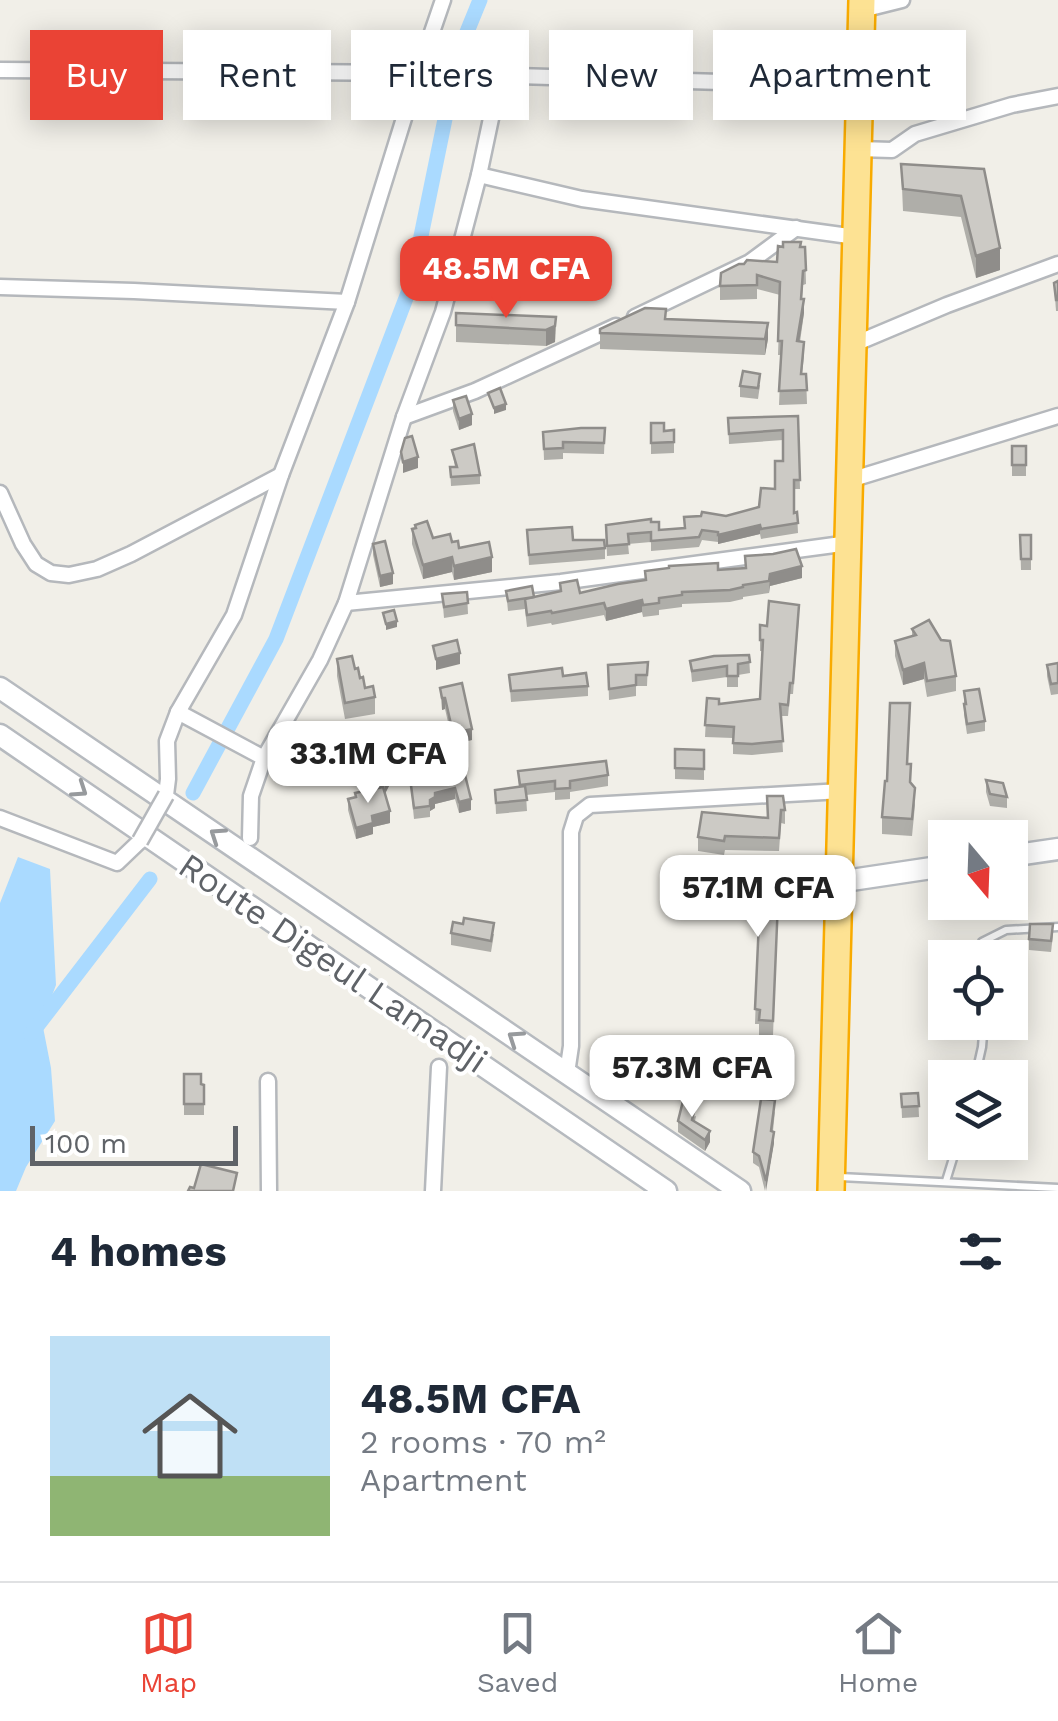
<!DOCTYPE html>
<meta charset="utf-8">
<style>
body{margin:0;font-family:"Work Sans",sans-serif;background:#f6f6f7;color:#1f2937;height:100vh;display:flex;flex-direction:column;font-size:38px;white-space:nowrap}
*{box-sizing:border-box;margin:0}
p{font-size:32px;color:#747a83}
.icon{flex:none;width:55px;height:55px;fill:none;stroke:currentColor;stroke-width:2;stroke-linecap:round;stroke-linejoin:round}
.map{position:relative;height:1191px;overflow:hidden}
.side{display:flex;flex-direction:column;background:#fff;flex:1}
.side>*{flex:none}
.hud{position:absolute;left:30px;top:30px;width:1000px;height:90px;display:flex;gap:20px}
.needle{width:65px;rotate:161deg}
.controls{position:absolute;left:928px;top:820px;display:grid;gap:20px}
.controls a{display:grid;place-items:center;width:100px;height:100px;border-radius:0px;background:#fff;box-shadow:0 5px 25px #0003;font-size:50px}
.scale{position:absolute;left:30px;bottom:25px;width:208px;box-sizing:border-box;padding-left:10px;border:5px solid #5f6368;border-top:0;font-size:28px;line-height:35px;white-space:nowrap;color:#5f6368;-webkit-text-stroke:8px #fff;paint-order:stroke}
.price{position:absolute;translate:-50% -85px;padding:0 22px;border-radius:20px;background:#fff;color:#222;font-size:32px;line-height:65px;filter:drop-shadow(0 2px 5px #0008)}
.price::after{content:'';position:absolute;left:50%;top:60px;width:30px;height:22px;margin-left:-15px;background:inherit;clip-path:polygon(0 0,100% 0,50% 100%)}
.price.selected{background:#ea4335;color:#fff}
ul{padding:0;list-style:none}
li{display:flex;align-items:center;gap:30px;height:250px;padding:0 50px}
li span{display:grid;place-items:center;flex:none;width:280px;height:200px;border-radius:0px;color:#555}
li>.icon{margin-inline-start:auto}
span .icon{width:120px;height:120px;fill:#fffc;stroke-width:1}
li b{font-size:42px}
h2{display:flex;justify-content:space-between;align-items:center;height:120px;padding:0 50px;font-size:42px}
.pill{padding:0 35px;border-radius:0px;background:#fff;box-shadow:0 5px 25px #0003;font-size:35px;line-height:90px}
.pill.selected{background:#ea4335;color:#fff}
.dock{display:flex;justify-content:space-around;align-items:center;height:140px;border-top:2px solid #e0e1e3;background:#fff;font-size:28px;color:#747a83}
.dock a{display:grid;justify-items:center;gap:5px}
.dock .selected{color:#ea4335}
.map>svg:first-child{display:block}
.water{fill:#aadaff}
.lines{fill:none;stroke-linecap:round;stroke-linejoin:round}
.canal{stroke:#aadaff;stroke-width:15}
.lane-casing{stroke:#b5b8bc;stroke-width:11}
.street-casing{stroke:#b5b8bc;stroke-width:19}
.secondary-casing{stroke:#b6babf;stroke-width:25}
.highway-casing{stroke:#f9ab00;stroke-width:30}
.lane{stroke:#fff;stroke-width:6}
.street{stroke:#fff;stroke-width:14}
.secondary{stroke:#fff;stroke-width:20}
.highway{stroke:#fde293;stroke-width:25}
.street-bridge-casing{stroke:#b5b8bc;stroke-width:19;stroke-linecap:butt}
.street-bridge{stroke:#fff;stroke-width:14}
.wall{fill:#afaea9}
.shaded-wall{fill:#8f8d8a}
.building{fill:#cccac5;stroke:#8f8d8a;stroke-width:2.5}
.oneway{stroke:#979a9d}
.labels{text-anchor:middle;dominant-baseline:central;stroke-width:8;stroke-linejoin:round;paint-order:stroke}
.street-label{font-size:35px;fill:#5f6368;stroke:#fff}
</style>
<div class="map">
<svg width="1058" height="1191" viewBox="0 0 1058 1191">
<rect width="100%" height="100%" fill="#f1efe8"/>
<path class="water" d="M 18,857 L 50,869 L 56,985 L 42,1022 L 51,1068 L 55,1121 L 26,1167 L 16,1191 L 0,1191 L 0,903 Z"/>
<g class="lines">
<g class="canal">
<path d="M 460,49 L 480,0"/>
<path d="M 193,793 L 276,639 L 411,285 L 445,119"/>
<path d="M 31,1034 L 150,879"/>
</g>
<defs>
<g id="lane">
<path d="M 978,958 L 982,942 L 1006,930 L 1058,927"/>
<path d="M 975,1078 L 982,1047 L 984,1022"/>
<path d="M 840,1177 L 1058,1188"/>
<path d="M 946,1181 L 958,1142"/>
</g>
<g id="street">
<path d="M 862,10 L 902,0"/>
<path d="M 0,70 L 418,73 L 861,86"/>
<path d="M 859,149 L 892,150 L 915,134 L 1012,105 L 1058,96"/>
<path d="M 479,175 L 582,199 L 856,237"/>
<path d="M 0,287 L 134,291 L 347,302"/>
<path d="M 635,317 L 750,262 L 796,228"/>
<path d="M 852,345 L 947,305 L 1058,264"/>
<path d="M 404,417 L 475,391 L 616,326"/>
<path d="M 850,480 L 1058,416"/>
<path d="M 0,493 L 23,544 L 36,564 L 51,573 L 69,575 L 97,569 L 131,554 L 281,475"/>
<path d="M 346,603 L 561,582 L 849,543"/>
<path d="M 178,712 L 264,758"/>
<path d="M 166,795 L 168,779 L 167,741 L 178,712 L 234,615 L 281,475 L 347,302 L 418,73 L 443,0"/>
<path d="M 0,818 L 117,863 L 140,841"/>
<path d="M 250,838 L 251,796 L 264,758 L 320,660 L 346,603 L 404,417 L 443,312 L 479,175 L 500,76"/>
<path d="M 567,1073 L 571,1046 L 571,832 L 576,816 L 590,805 L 842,791"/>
<path d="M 268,1081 L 269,1191"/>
<path d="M 433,1191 L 439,1067"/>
</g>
<g id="secondary">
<path d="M 0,688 L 740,1191"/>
<path d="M 0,735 L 666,1191"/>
<path d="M 1010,856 L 1058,849"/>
<path d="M 838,882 L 945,866"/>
</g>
<path id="highway" d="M 831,1191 L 862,0"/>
</defs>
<use href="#lane" class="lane-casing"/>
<use href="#street" class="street-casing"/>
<use href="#secondary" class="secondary-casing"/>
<use href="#highway" class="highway-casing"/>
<use href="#lane" class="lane"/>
<use href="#street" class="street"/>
<use href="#secondary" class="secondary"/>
<use href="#highway" class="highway"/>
<defs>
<path id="street-bridge" d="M 140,841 L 166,795"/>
</defs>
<use href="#street-bridge" class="street-bridge-casing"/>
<use href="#street-bridge" class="street-bridge"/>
</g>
<g class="wall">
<path d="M 901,164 L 984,169 L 1000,270 L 976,278 L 961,217 L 903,211 Z"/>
<path d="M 800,247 L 805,247 L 806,284 L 803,285 L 802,299 L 804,313 L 800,342 L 804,356 L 802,374 L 806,374 L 807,404 L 779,405 L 781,355 L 778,355 L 780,295 L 757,289 L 757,299 L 720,300 L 720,286 L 777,262 Z"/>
<path d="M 1058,281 L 1058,311 L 1056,311 L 1054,283 Z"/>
<path d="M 456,313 L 556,317 L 555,342 L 546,346 L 456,342 Z"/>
<path d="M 600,329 L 768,339 L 765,355 L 600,349 Z"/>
<path d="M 760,385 L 758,399 L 740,397 L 740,386 Z"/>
<path d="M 453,400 L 472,425 L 459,430 L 453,411 Z"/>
<path d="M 798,416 L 800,489 L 794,489 L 794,513 L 797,512 L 798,533 L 761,539 L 760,534 L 718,544 L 718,542 L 702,540 L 699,547 L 651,551 L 651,542 L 628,544 L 629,554 L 607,556 L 606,525 L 651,522 L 659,530 L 684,528 L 684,517 L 726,516 L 759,507 L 775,489 L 783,461 L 783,440 L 729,444 L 728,418 Z"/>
<path d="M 651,423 L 664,431 L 674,430 L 674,453 L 651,454 Z"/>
<path d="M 605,428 L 604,454 L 563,453 L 563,459 L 544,460 L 543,432 Z"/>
<rect x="1012" y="446" width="14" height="30"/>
<path d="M 452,450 L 480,475 L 480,484 L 451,486 L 450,467 L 455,467 Z"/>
<path d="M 412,529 L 433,538 L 452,542 L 492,572 L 454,580 L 452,572 L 423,579 L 412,544 Z"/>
<path d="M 527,530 L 605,548 L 605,559 L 529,565 Z"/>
<path d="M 1020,535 L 1031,535 L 1031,570 L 1021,570 Z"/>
<path d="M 373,544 L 393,584 L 380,587 L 373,555 Z"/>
<path d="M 745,556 L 802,578 L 770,586 L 769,593 L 743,597 L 743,599 L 730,602 L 682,604 L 682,607 L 659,610 L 659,615 L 643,617 L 642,612 L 606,621 L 604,615 L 552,625 L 551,623 L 527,627 L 525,609 L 508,611 L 506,591 L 534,597 L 560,591 L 560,583 L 580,593 L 645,581 L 645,571 L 718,570 L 745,568 Z"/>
<path d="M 467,592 L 468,614 L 444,618 L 442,594 Z"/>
<path d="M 799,616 L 793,694 L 790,694 L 788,716 L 781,716 L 783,752 L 752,755 L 733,754 L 733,738 L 705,737 L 707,698 L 719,704 L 760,699 L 762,651 L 760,651 L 760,625 L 767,626 Z"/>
<path d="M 912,629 L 956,676 L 956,691 L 927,697 L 924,679 L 903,685 L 895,656 L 895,641 L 912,636 Z"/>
<path d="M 749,655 L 750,673 L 738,675 L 738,687 L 727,687 L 727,677 L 692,682 L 690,661 Z"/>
<path d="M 337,659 L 355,669 L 365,688 L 375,697 L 375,714 L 345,719 L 337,676 Z"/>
<path d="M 648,662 L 647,686 L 636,686 L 636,696 L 609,700 L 608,665 Z"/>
<path d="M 1058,663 L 1058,694 L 1051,695 L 1047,676 L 1047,665 Z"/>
<path d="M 509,675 L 563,676 L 588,686 L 588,696 L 511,702 Z"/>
<path d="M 440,688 L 472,740 L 453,744 L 445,709 L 442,710 Z"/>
<path d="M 964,691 L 985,721 L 985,731 L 967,734 L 964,714 Z"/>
<path d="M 321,726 L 340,763 L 313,772 L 310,761 L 310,752 L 323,747 Z"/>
<path d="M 366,732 L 400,741 L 403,761 L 393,765 L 389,772 L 390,784 L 385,793 L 390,823 L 373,827 L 373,834 L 356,839 L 348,810 L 348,799 L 355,797 L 355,793 L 374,789 L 372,788 L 372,777 L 346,783 L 344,764 L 370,758 Z"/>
<path d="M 675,749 L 704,750 L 704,780 L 675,779 Z"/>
<path d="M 908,764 L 915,805 L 912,836 L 882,834 L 882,817 L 887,781 Z"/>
<path d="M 518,771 L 608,775 L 608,786 L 570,792 L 570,799 L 555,800 L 555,792 L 526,795 L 527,811 L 496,814 L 495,790 L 519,787 Z"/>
<path d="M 465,775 L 471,810 L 459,813 L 455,799 L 435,804 L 435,808 L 430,811 L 430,817 L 414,819 L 410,778 L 428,783 Z"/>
<path d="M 986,780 L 1007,797 L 1007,808 L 990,806 L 986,792 Z"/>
<path d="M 767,796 L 785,810 L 785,824 L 781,823 L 779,851 L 725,850 L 724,855 L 698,851 L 698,837 L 767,818 Z"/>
<path d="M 710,886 L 764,894 L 778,901 L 773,1036 L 759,1035 L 759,1024 L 755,1024 L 759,914 L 710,916 Z"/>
<path d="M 451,933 L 494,934 L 491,952 L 451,945 Z"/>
<path d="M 1053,935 L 1051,952 L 1029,950 L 1029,939 Z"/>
<path d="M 184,1074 L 204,1085 L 204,1115 L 184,1115 Z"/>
<rect x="1010" y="1081" width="12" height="28"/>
<path d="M 918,1093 L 919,1117 L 902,1118 L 901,1094 Z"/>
<path d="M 775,1111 L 773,1131 L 774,1143 L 765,1191 L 759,1167 L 753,1163 L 753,1152 Z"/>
<path d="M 696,1116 L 695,1121 L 710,1142 L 705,1151 L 678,1132 L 678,1121 Z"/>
</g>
<g class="shaded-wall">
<path d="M 1000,248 L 1000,270 L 976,278 L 976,256 Z"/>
<path d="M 804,299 L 804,313 L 797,355 L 797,341 Z"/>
<path d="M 556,317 L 555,342 L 546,346 L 546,330 Z"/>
<path d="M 768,323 L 768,339 L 765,355 L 765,339 Z"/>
<path d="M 506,404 L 506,410 L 494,414 L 494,408 Z"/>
<path d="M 472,414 L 472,425 L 459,430 L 459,419 Z"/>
<path d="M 418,457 L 418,468 L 403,473 L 403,462 Z"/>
<path d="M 760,525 L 760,534 L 718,544 L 718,535 Z"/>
<path d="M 452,557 L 452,572 L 423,579 L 423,565 Z"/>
<path d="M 492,557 L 492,572 L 454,580 L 454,566 Z"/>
<path d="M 802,566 L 802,578 L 770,586 L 769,593 L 770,574 Z"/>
<path d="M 393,573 L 393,584 L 380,587 L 380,576 Z"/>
<path d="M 642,600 L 642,612 L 606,621 L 606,609 Z"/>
<path d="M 397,621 L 397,627 L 386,630 L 386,624 Z"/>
<path d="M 460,653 L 460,664 L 436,670 L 436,659 Z"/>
<path d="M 924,663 L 924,679 L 903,685 L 903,670 Z"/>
<path d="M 442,698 L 445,698 L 445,709 L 442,710 Z"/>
<path d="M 472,729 L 472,740 L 453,744 L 453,733 Z"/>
<path d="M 340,754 L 340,763 L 313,772 L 313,763 Z"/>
<path d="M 403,754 L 403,761 L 393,765 L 388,774 L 346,783 L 346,776 Z"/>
<path d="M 390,772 L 390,784 L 385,794 L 385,783 Z"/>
<path d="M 455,788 L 455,799 L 435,804 L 435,808 L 430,811 L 430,800 L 435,793 Z"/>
<path d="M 471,799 L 471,810 L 459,813 L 459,802 Z"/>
<path d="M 390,811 L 390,823 L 373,827 L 373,834 L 356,839 L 356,828 L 372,816 Z"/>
<path d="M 710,1131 L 710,1142 L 705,1151 L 705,1140 Z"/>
<path d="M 774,1132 L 774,1143 L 766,1191 L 766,1181 Z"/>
</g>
<g class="building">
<path d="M 901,164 L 984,169 L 1000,248 L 976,256 L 961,196 L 903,189 Z"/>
<path d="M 783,242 L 801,242 L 800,247 L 805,247 L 806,270 L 803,271 L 801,299 L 804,299 L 797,341 L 804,342 L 801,374 L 806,374 L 807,390 L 779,391 L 782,341 L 778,341 L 780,282 L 757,275 L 757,285 L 720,286 L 721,273 L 739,264 L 744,264 L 747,260 L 777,262 L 778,246 L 783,247 Z"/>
<path d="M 1058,281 L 1058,300 L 1056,300 L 1054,283 Z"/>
<path d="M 645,308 L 666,309 L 665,319 L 768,323 L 765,339 L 600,333 L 600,329 Z"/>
<path d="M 456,313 L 556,317 L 555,326 L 546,330 L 456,325 Z"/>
<path d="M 743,371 L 760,374 L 758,388 L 740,386 Z"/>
<path d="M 500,388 L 506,404 L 494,408 L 488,393 Z"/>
<path d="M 466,396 L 472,414 L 459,419 L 453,400 Z"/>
<path d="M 798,416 L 800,480 L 794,480 L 794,513 L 797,512 L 798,523 L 761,529 L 760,525 L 718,535 L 718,532 L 702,530 L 699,537 L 651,541 L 651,532 L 628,534 L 629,544 L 607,546 L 606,525 L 651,519 L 651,522 L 659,522 L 659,530 L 685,528 L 684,517 L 701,516 L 702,512 L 726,516 L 759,507 L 761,488 L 775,489 L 775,461 L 783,461 L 783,430 L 729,434 L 728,418 Z"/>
<path d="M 651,423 L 664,423 L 664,431 L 674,430 L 674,442 L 651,443 Z"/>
<path d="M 581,428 L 605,428 L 604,443 L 563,442 L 563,448 L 544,449 L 543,432 Z"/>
<path d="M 412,436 L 418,457 L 403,462 L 401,452 L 405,438 Z"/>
<path d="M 474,444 L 480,475 L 451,477 L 450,467 L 457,467 L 452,450 Z"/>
<rect x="1012" y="446" width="14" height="19"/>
<path d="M 427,521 L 433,538 L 450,534 L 452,542 L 458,541 L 459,548 L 489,542 L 492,557 L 454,566 L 452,557 L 423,565 L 412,529 L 416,528 L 415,525 Z"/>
<path d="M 572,527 L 573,540 L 604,540 L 605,548 L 529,555 L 527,530 Z"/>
<path d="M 1020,535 L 1031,535 L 1031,559 L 1021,559 Z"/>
<path d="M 385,541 L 393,573 L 380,576 L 373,544 Z"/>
<path d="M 796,549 L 802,566 L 770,574 L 769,581 L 743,585 L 743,587 L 730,590 L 682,592 L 682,595 L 659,598 L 659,603 L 643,605 L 642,600 L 606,609 L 604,603 L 552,613 L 551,611 L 527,615 L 525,599 L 561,591 L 560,583 L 577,580 L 580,593 L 618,584 L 646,580 L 645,571 L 669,568 L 669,566 L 718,563 L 718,570 L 746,568 L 745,556 L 773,554 Z"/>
<path d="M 532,586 L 534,597 L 508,601 L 506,591 Z"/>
<path d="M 467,592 L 468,603 L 444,607 L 442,594 Z"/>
<path d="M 769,601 L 799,605 L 793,683 L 790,683 L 788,705 L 780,704 L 783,741 L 752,744 L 733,743 L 734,727 L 705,725 L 707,698 L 719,699 L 719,704 L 760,699 L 763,640 L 760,640 L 760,625 L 767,626 Z"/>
<path d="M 394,610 L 397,621 L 386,624 L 383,613 Z"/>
<path d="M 929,620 L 941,640 L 950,641 L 956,676 L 927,681 L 924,663 L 903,670 L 895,641 L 916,635 L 912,629 Z"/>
<path d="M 457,640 L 460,653 L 436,659 L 433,646 Z"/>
<path d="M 749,655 L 750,662 L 738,664 L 738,676 L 727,676 L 727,666 L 692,671 L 690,661 L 714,656 Z"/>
<path d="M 352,656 L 355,669 L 358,668 L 360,678 L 363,677 L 365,688 L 373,686 L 375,697 L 345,703 L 337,659 Z"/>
<path d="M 648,662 L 647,675 L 636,675 L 636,685 L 609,689 L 608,665 Z"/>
<path d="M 1058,663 L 1058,683 L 1051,684 L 1047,665 Z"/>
<path d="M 562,668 L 563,676 L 586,673 L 588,686 L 511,691 L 509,675 Z"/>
<path d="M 462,683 L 472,729 L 453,733 L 445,698 L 442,698 L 440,688 Z"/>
<path d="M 979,689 L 985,721 L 967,724 L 964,704 L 966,704 L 964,691 Z"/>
<path d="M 890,703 L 910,703 L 907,764 L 911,764 L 910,782 L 915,788 L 912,819 L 882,817 L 885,781 L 887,781 Z"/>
<path d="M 333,723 L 340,754 L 313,763 L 310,752 L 325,746 L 321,726 Z"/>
<path d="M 396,723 L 400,734 L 396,735 L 403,754 L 393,758 L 388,767 L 381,768 L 377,766 L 376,769 L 346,776 L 344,764 L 371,758 L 366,732 Z"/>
<path d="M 675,749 L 704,750 L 704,769 L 675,768 Z"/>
<path d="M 606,761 L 608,775 L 570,781 L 570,788 L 555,789 L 555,781 L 520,785 L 518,771 Z"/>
<path d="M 377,766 L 390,772 L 385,783 L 372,777 Z"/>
<path d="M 465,775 L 471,799 L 459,802 L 455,788 L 435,793 L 435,797 L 430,800 L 430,806 L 414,808 L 410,778 L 428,776 L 428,783 Z"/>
<path d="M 986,780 L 1003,783 L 1007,797 L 990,794 Z"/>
<path d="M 525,786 L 527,800 L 496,803 L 495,790 Z"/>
<path d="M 383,787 L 390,811 L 372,816 L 373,823 L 356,828 L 348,799 L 356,797 L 355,793 Z"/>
<path d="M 767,796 L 783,796 L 785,810 L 781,810 L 779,838 L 725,836 L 724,841 L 698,837 L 702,812 L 768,818 Z"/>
<path d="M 1002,831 L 1004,838 L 991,838 L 991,834 Z"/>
<path d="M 760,884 L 764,894 L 778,901 L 773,1021 L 759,1020 L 760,1010 L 755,1009 L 760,899 L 710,902 L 710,886 Z"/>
<path d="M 464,918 L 494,923 L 491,941 L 451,933 L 453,922 L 463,924 Z"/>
<path d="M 1030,924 L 1053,924 L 1051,941 L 1029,939 Z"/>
<path d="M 184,1074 L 201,1074 L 201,1084 L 204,1085 L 204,1104 L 184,1104 Z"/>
<rect x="1010" y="1081" width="12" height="17"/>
<path d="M 918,1093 L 919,1106 L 902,1107 L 901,1094 Z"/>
<path d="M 761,1099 L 775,1100 L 771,1131 L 774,1132 L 766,1181 L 759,1156 L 753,1152 Z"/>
<path d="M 683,1101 L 696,1104 L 692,1120 L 710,1131 L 705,1140 L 678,1121 Z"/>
<path d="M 201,1164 L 237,1173 L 233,1191 L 188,1191 L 190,1187 L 194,1188 Z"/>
</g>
<defs><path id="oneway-chevron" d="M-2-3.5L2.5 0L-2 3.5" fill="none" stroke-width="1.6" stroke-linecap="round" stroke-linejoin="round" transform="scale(2.5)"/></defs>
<g class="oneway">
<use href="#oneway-chevron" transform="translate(80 790) rotate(34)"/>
<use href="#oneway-chevron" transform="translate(217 835) rotate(-146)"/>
<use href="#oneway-chevron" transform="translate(515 1038) rotate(-146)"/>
</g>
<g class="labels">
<g class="street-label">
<text transform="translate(333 963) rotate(34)">Route Digeul Lamadji</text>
</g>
</g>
</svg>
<div class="controls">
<a><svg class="needle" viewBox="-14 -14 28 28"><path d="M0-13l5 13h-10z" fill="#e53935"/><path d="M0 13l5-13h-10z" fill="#747a83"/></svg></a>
<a><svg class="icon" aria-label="locate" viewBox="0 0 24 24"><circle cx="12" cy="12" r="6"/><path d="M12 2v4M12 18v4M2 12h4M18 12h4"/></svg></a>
<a><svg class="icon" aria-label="layers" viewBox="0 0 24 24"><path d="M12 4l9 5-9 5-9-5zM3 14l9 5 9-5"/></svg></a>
</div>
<div class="scale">100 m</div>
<b class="price selected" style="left:506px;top:321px">48.5M CFA</b>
<b class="price" style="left:368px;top:806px">33.1M CFA</b>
<b class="price" style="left:758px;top:940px">57.1M CFA</b>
<b class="price" style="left:692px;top:1120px">57.3M CFA</b>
<div class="hud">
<a class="pill selected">Buy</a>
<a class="pill">Rent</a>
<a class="pill">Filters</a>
<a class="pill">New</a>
<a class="pill">Apartment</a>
</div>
</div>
<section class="side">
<h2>4 homes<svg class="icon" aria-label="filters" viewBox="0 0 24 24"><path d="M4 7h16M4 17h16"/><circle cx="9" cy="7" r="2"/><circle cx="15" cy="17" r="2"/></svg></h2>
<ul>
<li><span style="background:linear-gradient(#bfe0f5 70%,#8fb573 0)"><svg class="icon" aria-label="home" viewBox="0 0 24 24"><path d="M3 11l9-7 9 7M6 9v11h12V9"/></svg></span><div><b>48.5M CFA</b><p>2 rooms · 70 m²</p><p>Apartment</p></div></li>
</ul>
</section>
<nav class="dock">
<a class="selected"><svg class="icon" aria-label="map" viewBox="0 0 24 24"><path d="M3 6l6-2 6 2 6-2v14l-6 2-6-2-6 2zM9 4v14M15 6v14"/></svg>Map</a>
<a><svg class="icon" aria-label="saved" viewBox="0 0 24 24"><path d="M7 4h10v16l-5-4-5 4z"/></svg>Saved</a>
<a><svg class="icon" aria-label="home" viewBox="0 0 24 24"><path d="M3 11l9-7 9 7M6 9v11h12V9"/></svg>Home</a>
</nav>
